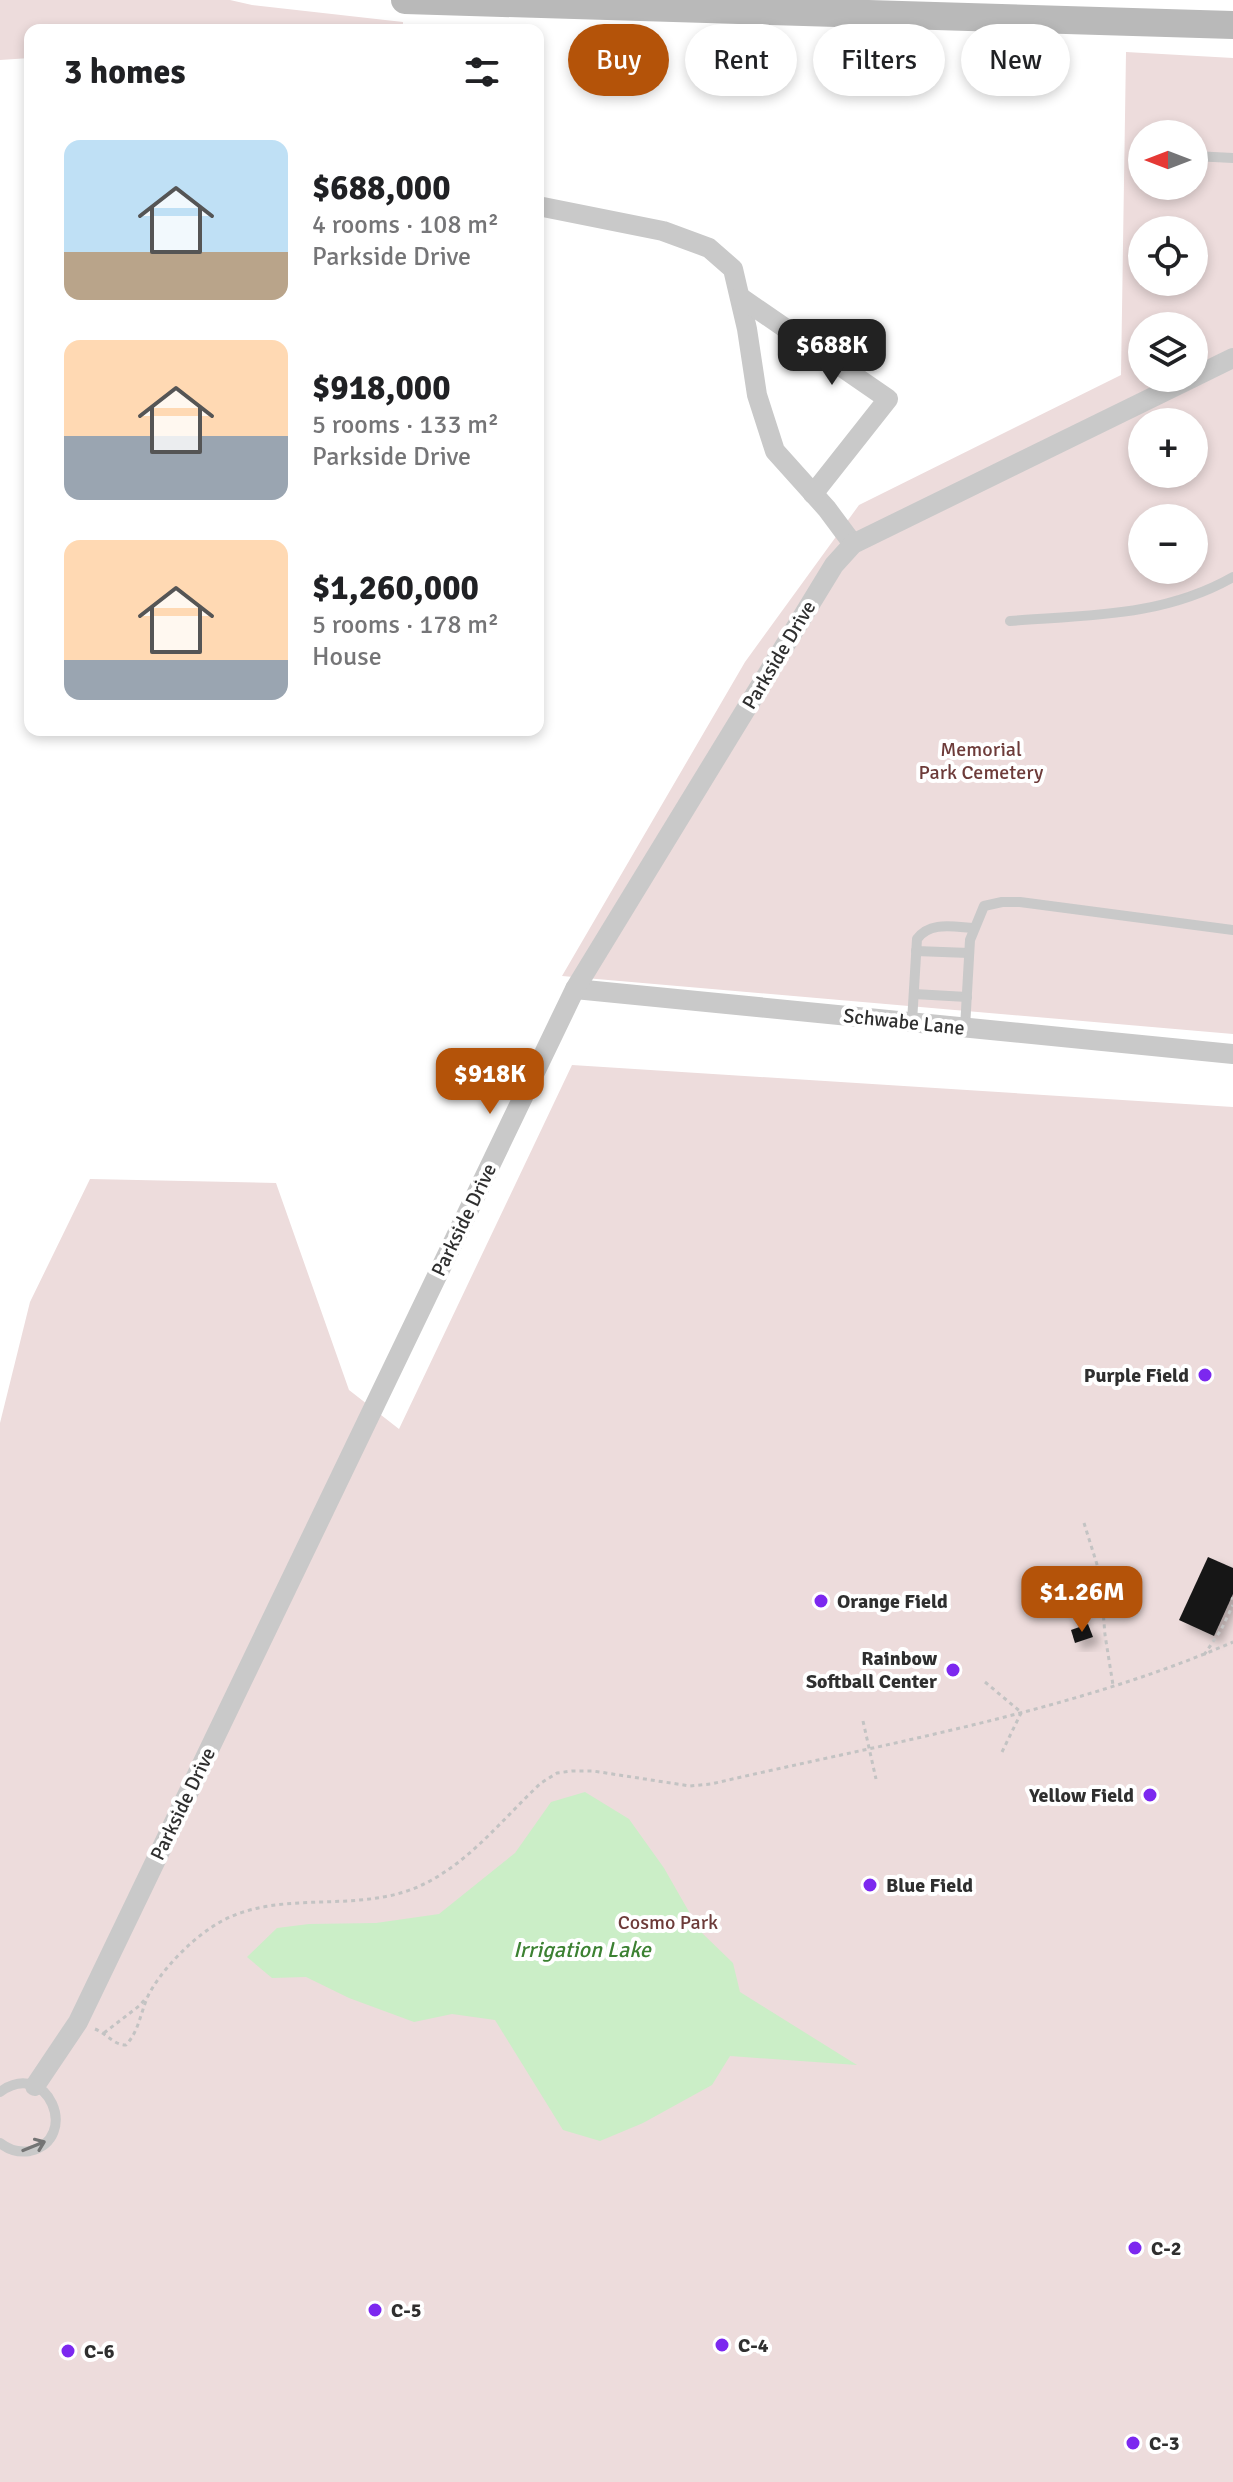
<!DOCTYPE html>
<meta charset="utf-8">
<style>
body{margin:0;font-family:Signika,sans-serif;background:#f2f2f2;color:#202124;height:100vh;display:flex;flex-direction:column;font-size:30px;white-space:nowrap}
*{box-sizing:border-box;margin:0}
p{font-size:26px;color:#757577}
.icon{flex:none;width:44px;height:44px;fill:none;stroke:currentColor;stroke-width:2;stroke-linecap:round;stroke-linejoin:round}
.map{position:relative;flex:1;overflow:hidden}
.panel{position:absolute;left:24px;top:24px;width:520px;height:712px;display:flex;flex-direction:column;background:#fff;border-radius:16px;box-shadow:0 4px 12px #0003}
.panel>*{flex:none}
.hud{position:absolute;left:568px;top:24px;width:544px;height:72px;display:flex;gap:16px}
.needle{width:52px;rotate:270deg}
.controls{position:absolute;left:1128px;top:120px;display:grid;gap:16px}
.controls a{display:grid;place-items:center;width:80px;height:80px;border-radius:50%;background:#fff;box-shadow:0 4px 12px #0003;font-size:40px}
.price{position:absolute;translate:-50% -68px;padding:0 18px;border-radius:16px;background:#b45309;color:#fff;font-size:26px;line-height:52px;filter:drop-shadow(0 2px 4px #0008)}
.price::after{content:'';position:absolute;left:50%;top:48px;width:24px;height:18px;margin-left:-12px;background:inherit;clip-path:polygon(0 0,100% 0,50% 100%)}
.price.active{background:#222;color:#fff}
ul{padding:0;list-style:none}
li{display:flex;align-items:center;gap:24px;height:200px;padding:0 40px}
li span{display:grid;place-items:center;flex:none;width:224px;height:160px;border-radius:16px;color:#555}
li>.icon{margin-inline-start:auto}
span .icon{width:96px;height:96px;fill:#fffc;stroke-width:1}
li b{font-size:34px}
h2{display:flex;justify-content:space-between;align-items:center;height:96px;padding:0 40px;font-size:34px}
.pill{padding:0 28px;border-radius:36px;background:#fff;box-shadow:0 4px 12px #0003;font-size:28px;line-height:72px}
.pill.active{background:#b45309;color:#fff}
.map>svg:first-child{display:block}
.green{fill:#eddcdc;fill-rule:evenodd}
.water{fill:#cbeec7}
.building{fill:#161616;filter:url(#shadow)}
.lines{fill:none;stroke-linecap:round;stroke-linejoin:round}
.path{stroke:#c3c3c3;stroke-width:3;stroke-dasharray:4 4;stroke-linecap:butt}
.lane{stroke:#c9c9c9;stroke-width:10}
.street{stroke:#c9c9c9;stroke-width:20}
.secondary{stroke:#b9b9b9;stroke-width:28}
.oneway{stroke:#747474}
.poi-dot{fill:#7c28ef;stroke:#fff;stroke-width:3}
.labels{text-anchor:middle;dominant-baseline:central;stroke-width:8;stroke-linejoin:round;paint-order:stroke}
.street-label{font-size:20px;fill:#2f2f2f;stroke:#fff}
.park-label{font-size:20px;fill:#6d3b39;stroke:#fff}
.poi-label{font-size:20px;font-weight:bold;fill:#2f2f2f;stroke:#fff;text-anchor:start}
.water-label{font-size:22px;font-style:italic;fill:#3c8132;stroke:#fff}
</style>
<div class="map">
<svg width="1233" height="2482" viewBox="0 0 1233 2482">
<defs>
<filter id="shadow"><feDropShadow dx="7" dy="7" stdDeviation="4" flood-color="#0004"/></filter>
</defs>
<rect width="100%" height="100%" fill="#fff"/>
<g class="green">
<path d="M 0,0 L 230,0 L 252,5 L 403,22 L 403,30 L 30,30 L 30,58 L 0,60 Z"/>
<path d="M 1126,52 L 1233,58 L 1233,1034 L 562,976 L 745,662 L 859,505 L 1121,375 ZM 1142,134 L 1194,134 L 1194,186 L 1142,186 ZM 1142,230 L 1194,230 L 1194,282 L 1142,282 ZM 1142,326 L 1194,326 L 1194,378 L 1142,378 ZM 1142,422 L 1194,422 L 1194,474 L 1142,474 ZM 1142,518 L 1194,518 L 1194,570 L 1142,570 Z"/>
<path d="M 572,1065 L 1233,1107 L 1233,2482 L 0,2482 L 0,1423 L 30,1302 L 90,1179 L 276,1183 L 349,1390 L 399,1429 Z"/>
</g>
<path class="water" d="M 585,1792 L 629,1819 L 664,1868 L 700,1931 L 733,1963 L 740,1992 L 857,2065 L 730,2056 L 712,2085 L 643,2123 L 600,2141 L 563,2130 L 495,2020 L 452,2014 L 414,2022 L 349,1998 L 306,1977 L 272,1978 L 247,1957 L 277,1928 L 309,1924 L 376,1923 L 439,1914 L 515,1853 L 551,1802 Z"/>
<g class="building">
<path d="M 1208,1557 L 1233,1568 L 1233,1594 L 1214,1636 L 1179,1620 Z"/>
<path d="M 1088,1624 L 1093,1637 L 1075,1643 L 1071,1630 Z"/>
</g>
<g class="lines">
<g class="path">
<path d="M 1084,1523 L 1100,1574 L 1105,1635 L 1113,1685"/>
<path d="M 1231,1598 L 1233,1599"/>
<path d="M 1204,1655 L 1221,1630 L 1233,1605"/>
<path d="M 985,1682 L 1022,1713"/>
<path d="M 863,1721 L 876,1779"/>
<path d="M 1002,1752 L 1021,1713"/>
<path d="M 95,2029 C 107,2034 114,2045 126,2045 C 139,2031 140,2014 148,1996 C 160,1972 187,1944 209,1929 C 267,1888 340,1912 404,1892 C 461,1874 499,1822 541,1783 L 557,1773 L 572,1771 L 593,1771 L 690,1786 L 711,1784 C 882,1744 1072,1712 1233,1642"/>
<path d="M 104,2033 L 139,2006 L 147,1997"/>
</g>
<g class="lane">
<path d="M 1194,156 L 1233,158"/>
<path d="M 1010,621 C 1087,615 1163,617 1233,577"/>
<path d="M 916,951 L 969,953"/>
<path d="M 914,994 L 967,997"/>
<path d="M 912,1022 L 917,939 C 930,921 954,927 974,928"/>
<path d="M 965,1028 L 970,940 L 984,906 L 1002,902 L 1020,902 L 1233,930"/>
<path d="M 0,2092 C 48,2057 81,2139 30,2151 C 19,2153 9,2150 0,2143"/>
</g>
<g class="street">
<path d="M 538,206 L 663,231 L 709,248 L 733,269 L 747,329 L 757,395 L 775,451 L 827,509 L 853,544"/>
<path d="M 740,297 L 888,399 L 813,494"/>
<path d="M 1194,377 L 1233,358"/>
<path d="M 575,989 L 1233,1054"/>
<path d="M 35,2086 L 78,2022 L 575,989 L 834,565 L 853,544 L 1192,378"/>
</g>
<path class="secondary" d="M 405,0 L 1233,25"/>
</g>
<defs><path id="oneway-shaft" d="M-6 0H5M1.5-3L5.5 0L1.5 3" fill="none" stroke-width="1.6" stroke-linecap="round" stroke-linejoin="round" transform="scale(2)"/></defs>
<use class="oneway" href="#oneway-shaft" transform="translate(34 2146) rotate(-22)"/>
<g class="poi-dot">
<circle cx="1205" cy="1375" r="8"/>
<circle cx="821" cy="1601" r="8"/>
<circle cx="953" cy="1670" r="8"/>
<circle cx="1150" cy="1795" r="8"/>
<circle cx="870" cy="1885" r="8"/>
<circle cx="1135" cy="2248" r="8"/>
<circle cx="375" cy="2310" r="8"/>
<circle cx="722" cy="2345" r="8"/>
<circle cx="68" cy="2351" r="8"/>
<circle cx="1133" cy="2443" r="8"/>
</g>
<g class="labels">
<g class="street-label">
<text transform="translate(779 655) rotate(-59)">Parkside Drive</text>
<text transform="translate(904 1022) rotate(6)">Schwabe Lane</text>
<text transform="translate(464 1220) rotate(-64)">Parkside Drive</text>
<text transform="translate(183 1804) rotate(-64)">Parkside Drive</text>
</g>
<g class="park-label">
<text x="981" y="749">Memorial<tspan x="981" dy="23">Park Cemetery</tspan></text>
<text x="668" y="1922">Cosmo Park</text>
</g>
<g class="poi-label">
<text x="1189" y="1375" text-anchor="end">Purple Field</text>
<text x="837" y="1601">Orange Field</text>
<text x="937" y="1658" text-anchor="end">Rainbow<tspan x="937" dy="23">Softball Center</tspan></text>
<text x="1134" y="1795" text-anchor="end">Yellow Field</text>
<text x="886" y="1885">Blue Field</text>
<text x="1151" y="2248">C-2</text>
<text x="391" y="2310">C-5</text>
<text x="738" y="2345">C-4</text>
<text x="84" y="2351">C-6</text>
<text x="1149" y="2443">C-3</text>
</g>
<g class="water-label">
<text x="582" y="1949">Irrigation Lake</text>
</g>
</g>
</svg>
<div class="controls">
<a><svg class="needle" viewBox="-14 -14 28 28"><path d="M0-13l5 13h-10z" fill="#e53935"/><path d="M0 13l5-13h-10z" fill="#757577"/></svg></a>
<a><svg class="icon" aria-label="locate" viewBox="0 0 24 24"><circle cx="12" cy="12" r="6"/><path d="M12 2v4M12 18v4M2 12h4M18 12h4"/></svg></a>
<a><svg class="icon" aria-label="layers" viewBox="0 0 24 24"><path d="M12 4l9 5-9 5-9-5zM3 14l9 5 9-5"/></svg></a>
<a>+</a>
<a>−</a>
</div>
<b class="price active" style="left:832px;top:387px">$688K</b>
<b class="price" style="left:490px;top:1116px">$918K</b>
<b class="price" style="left:1082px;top:1634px">$1.26M</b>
<div class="hud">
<a class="pill active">Buy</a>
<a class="pill">Rent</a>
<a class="pill">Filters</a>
<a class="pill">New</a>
</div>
<section class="panel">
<h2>3 homes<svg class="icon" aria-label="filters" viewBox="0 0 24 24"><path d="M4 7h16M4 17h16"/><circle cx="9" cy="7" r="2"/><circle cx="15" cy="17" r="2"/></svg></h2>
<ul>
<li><span style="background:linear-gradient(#bfe0f5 70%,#b9a48a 0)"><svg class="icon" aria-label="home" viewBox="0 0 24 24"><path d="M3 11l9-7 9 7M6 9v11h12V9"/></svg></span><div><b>$688,000</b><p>4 rooms · 108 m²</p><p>Parkside Drive</p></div></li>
<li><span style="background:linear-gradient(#ffd9b3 60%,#9aa5b1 0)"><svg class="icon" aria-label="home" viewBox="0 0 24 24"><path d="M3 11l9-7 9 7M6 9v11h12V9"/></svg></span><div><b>$918,000</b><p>5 rooms · 133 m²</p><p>Parkside Drive</p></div></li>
<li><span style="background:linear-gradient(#ffd9b3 75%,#9aa5b1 0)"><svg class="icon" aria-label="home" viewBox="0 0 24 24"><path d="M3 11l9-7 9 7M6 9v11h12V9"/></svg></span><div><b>$1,260,000</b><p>5 rooms · 178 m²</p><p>House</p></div></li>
</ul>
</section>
</div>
